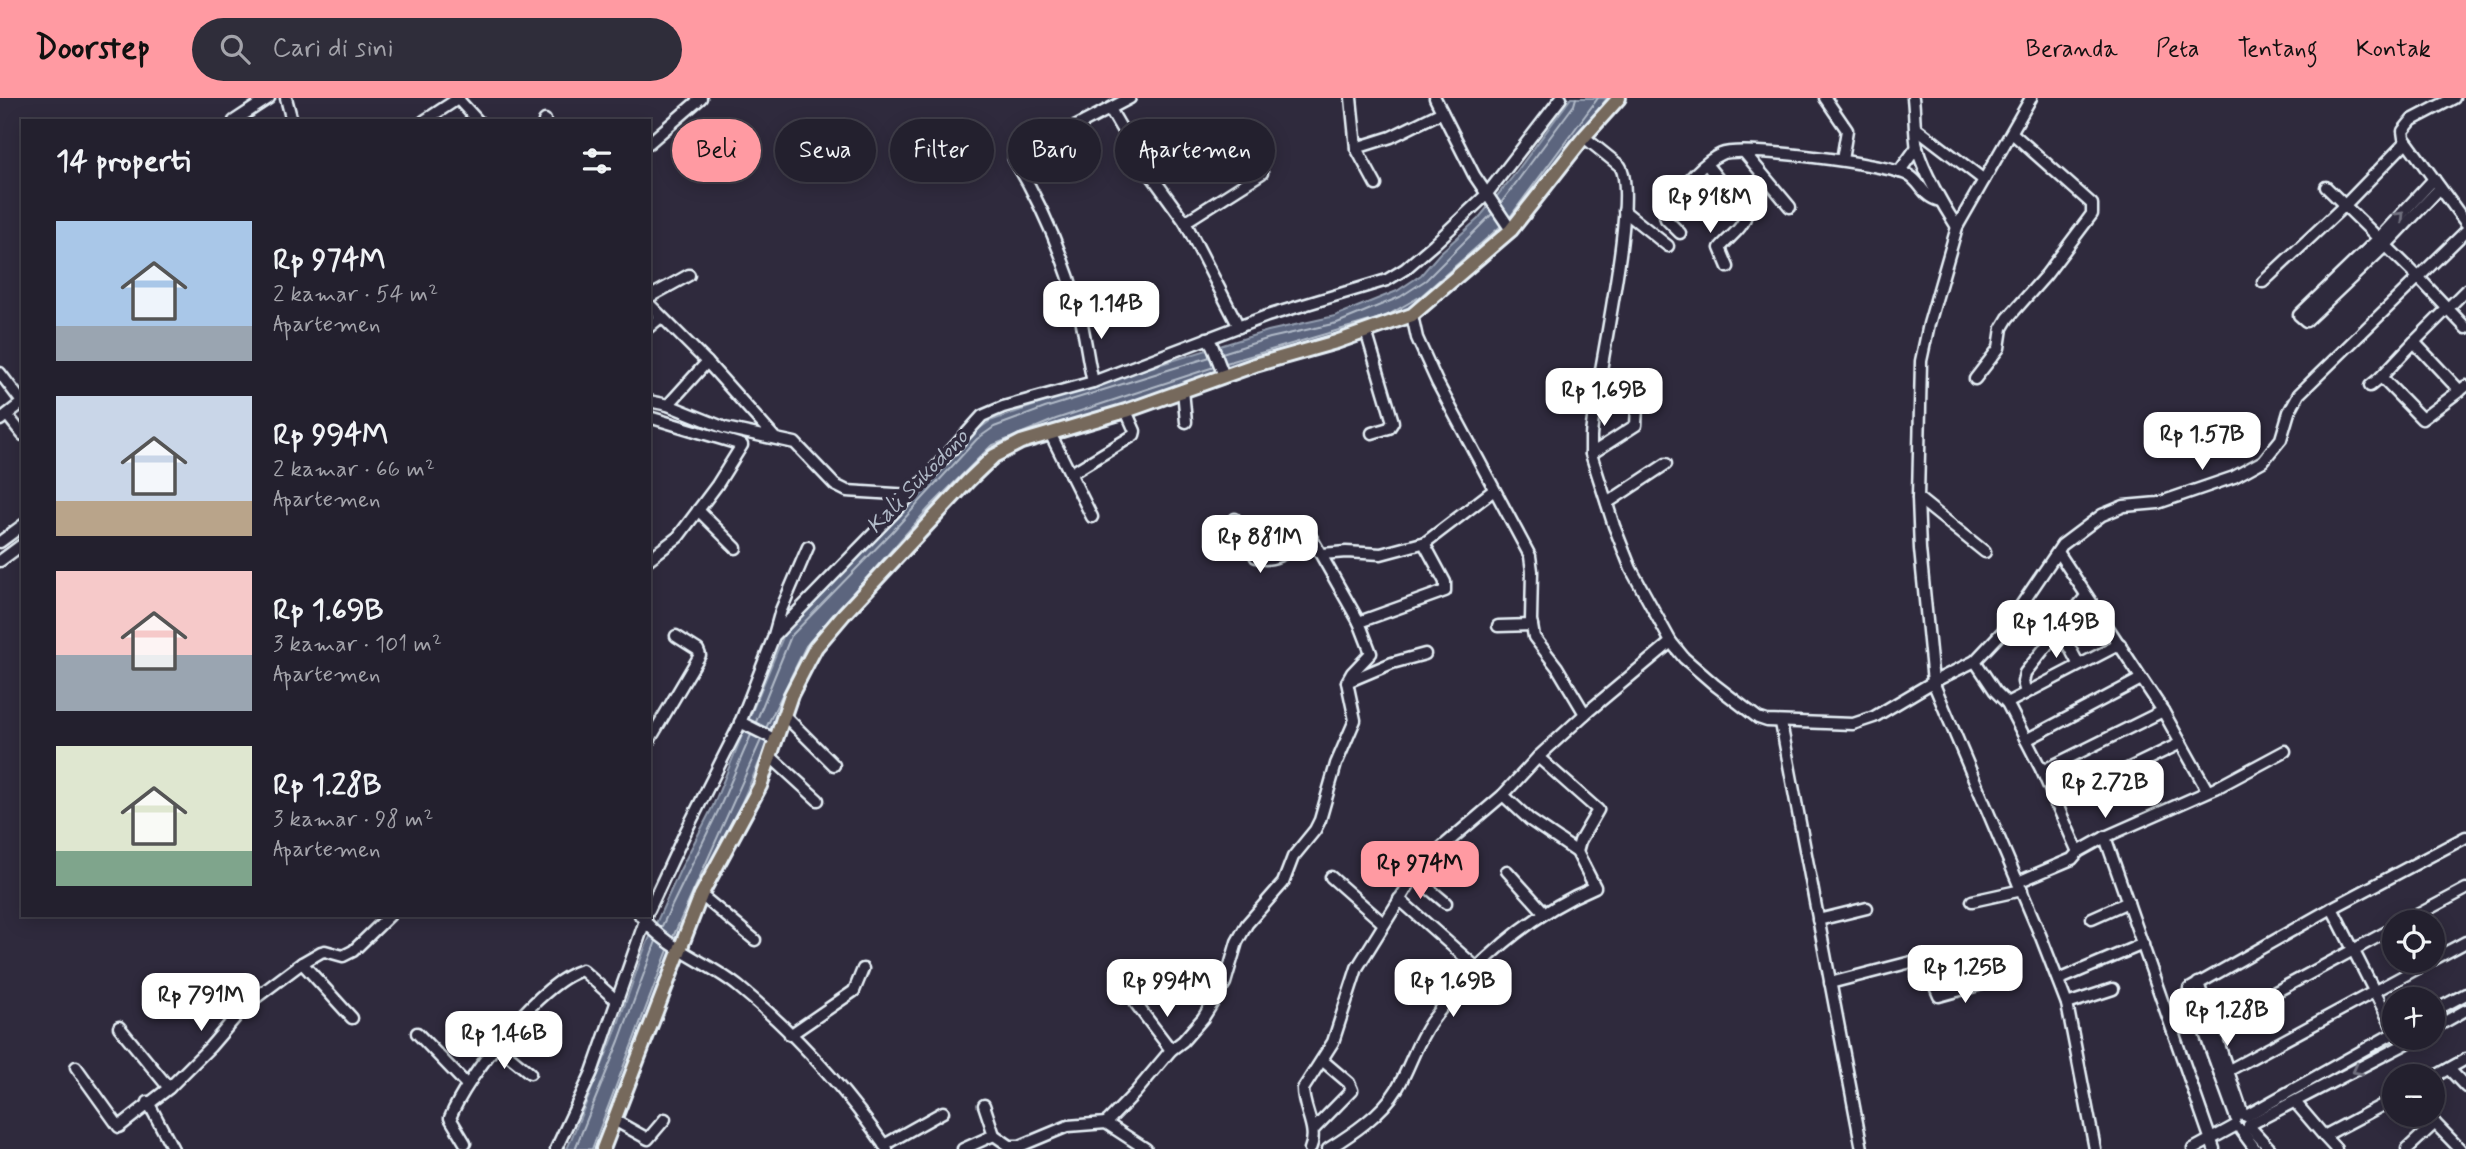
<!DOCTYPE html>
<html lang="id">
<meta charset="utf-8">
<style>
body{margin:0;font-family:Mynerve,sans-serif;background:#2f2d3a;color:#f1f3f6;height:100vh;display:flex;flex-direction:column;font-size:26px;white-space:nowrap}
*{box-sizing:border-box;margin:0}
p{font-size:23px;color:#a3a3aa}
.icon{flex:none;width:38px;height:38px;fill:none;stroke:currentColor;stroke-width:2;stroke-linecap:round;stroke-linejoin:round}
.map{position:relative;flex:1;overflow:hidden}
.drawer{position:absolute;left:21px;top:21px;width:630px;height:798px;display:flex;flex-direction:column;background:#23202e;border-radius:0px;box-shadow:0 4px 18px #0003,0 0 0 2px #403e4a}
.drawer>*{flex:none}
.banner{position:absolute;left:672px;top:21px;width:665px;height:63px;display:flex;gap:14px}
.tools{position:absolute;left:2382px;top:812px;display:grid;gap:14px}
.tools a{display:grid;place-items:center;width:63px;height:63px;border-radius:50%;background:#23202e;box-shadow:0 4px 18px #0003,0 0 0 2px #403e4a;font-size:35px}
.price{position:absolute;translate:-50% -60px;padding:0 16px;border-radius:14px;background:#fff;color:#222;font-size:23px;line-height:46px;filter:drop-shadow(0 2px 4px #0008)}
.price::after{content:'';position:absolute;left:50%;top:42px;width:21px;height:16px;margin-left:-10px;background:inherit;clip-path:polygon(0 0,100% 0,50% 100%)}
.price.on{background:#ff9aa2;color:#111}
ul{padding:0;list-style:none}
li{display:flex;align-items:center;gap:21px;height:175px;padding:0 35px}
li span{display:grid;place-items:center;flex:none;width:196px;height:140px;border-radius:0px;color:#555}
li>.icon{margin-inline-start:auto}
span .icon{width:84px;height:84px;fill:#fffc;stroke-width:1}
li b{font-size:30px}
h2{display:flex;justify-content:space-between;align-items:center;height:84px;padding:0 35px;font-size:30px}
.tag{padding:0 24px;border-radius:32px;background:#23202e;box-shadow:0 4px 18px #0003,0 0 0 2px #403e4a;font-size:24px;line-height:63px}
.tag.on{background:#ff9aa2;color:#111}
header{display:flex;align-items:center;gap:42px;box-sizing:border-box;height:98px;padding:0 35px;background:#ff9aa2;color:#111}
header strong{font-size:33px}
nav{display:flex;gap:38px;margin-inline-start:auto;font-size:24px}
.search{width:490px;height:63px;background:#2f2d3a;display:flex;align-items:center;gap:18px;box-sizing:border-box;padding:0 24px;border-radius:38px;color:#a3a3aa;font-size:26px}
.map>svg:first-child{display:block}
.water{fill:#5b657e;stroke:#939daf;stroke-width:2}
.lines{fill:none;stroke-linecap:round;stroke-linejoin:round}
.shore{stroke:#b0b9c7;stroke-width:2}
.minor-casing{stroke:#e8f1f8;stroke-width:15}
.major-casing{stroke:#e8f1f8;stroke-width:18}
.minor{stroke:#2f2a3d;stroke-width:10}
.major{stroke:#76695c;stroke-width:12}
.oneway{stroke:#70707e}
.labels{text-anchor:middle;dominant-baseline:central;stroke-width:7;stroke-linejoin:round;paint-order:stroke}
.water-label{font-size:23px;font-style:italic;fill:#b0b9c7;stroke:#2f2a3d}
</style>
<header>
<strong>Doorstep</strong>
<div class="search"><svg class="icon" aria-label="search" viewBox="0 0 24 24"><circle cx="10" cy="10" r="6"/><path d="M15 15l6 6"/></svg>Cari di sini</div>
<nav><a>Beranda</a><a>Peta</a><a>Tentang</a><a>Kontak</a></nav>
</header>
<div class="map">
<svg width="2466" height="1051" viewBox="0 0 2466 1051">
<rect width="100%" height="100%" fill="#2f2a3d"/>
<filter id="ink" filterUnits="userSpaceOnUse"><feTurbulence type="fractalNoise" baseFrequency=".0143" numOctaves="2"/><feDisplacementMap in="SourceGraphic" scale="14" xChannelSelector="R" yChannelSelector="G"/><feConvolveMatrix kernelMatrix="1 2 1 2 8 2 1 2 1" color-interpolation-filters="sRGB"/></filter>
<g filter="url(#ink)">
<path class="water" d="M 1571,0 L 1607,0 L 1518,121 L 1407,216 L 1058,327 L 995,353 L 812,552 L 785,605 L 728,736 L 598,1051 L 567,1051 L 613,940 L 644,852 L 680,772 L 713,708 L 785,534 L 887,430 L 944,366 L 972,336 L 990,323 L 1094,287 L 1268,233 L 1335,218 L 1397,193 L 1421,177 L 1440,155 L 1478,121 L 1511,81 Z"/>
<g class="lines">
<g class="shore">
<path d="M 1501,105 L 1574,7 L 1576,0"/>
<path d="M 1510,119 L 1598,0"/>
<path d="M 1388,217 L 1421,198 L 1501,128"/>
<path d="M 1222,255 L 1270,240 L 1337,225 L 1400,199 L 1426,182 L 1492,116"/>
<path d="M 1226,265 L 1380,220"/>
<path d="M 858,490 L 929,410 L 991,348 L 1056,321 L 1214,269"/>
<path d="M 756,624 L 791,538 L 892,434 L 977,341 L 994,329 L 1045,310 L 1210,259"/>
<path d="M 766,630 L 806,548 L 825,526"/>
<path d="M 661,830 L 719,711 L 751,637"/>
<path d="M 673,839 L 761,642"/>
<path d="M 575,1051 L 619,943 L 656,843"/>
<path d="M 592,1051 L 668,852"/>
</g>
<defs>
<g id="minor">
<path d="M 286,0 L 292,23"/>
<path d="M 457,0 L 478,23"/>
<path d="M 1351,0 L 1356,50 L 1376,87"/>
<path d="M 1435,0 L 1474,77 L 1511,132"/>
<path d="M 1825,0 L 1847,32 L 1842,62"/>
<path d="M 1913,0 C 1915,16 1914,34 1917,50 C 1923,73 1944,109 1957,129"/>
<path d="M 2031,0 L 1957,129 L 1929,226 L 1921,263 L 1918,400 L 1920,451 L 1933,584 L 2041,839 L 2067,906 L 2095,1051"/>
<path d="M 2454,0 L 2412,22 L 2403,33 L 2404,40 L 2466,125"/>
<path d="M 1110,11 L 1138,59 L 1185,124 L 1262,75"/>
<path d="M 234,23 L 269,0"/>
<path d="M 424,23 L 459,0"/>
<path d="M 544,23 L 545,22"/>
<path d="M 1916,30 L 1984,82"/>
<path d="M 1584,39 L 1620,68 C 1640,98 1594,290 1591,338 L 1591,356 L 1614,428 L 1631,471 L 1671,544 L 1684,560 L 1715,587 L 1758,620 L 1767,623 L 1853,626 L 1874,619 L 1933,584 L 1975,563 L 2005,531 L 2062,447 L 2102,417 L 2124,408 L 2158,405 L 2234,379 L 2263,363 L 2281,341 L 2289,314 L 2299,296 L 2466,133"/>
<path d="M 649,45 L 701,0"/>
<path d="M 1356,50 L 1391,39 L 1442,14"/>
<path d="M 1744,54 L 1790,109"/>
<path d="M 1707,67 L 1746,116 C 1744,130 1729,139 1720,150 L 1728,169"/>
<path d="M 1899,74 L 1917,49"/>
<path d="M 2434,81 L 2379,140 L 2299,217 L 2306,223 L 2386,147 L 2440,90"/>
<path d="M 2326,89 L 2418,179 L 2466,230"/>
<path d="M 1624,113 L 1668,148"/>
<path d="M 1185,124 L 1239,229"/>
<path d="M 1680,135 L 1666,121 L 1664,113 C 1677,95 1701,65 1721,56 C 1741,47 1887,66 1908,77 C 1922,84 1921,98 1940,103"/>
<path d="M 2263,184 L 2345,107 L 2406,44"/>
<path d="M 649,199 L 689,177"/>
<path d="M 649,206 L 707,264 L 774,339"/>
<path d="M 1412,217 L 1417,240 L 1437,284 L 1530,458 L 1532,473 L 1531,522 L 1534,539 L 1557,569 L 1585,616"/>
<path d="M 649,229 L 661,219"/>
<path d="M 1366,233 L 1393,324 L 1389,330 L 1372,335"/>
<path d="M 1207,240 L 1212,247 L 1224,278"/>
<path d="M 2414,244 L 2381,279 L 2422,321 L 2466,288"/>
<path d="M 0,275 L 22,304"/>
<path d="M 1975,281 L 1999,250 L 2002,230 L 2008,220 L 2046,177 L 2092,116 L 2092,106 L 2012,35"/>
<path d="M 1093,284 C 1087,259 1085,234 1078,209 C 1063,157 1042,107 1014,61 L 1130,0"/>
<path d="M 2370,288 L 2381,279"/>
<path d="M 1183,292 L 1186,324"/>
<path d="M 2460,293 L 2414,244 L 2466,192"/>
<path d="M 649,303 L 668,307 L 725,330 L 795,345 L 835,387 L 847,393 L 911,397"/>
<path d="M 668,307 L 707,264"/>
<path d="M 7,317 L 23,337"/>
<path d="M 649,319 L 742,347 L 717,387 L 678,439 L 649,461"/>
<path d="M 0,322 L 23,304"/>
<path d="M 1050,335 L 1092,419"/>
<path d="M 1591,356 L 1636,327 L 1637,308 L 1643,294"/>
<path d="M 1070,376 L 1134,337 L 1135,333 L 1126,313"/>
<path d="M 1918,400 L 1985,454"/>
<path d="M 1607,405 L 1666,366"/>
<path d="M 698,412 L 736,450"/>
<path d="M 0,444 L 23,427"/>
<path d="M 2058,454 L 2163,613 L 2207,692"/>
<path d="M 1322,456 L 1346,454 L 1381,456 L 1426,444 L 1494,392"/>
<path d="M 0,463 L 23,446"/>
<path d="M 1359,524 L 1445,493 L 1445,484 L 1424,445"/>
<path d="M 1498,528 L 1532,527"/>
<path d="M 2060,532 L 2079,567"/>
<path d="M 774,537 L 781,512 L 808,449"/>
<path d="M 1975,563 L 1995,593 L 2007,605 L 2042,673 L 2078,754"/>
<path d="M 1347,584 L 1392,565 L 1425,556"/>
<path d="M 2026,595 L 2023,584 L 2025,575 L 2086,498"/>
<path d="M 2007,605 L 2120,546"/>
<path d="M 784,617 L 834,667"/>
<path d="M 740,624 L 776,642"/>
<path d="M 1781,625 L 1862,1051"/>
<path d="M 2026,642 L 2141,581"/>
<path d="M 649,643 L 700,557 L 698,552 L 676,538"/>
<path d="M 771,659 L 818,702"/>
<path d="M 1538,659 L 1598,712 L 1580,743 L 1577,754"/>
<path d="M 2042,673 L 2163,613"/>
<path d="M 2055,706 L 2181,645"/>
<path d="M 2105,739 L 2214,1051"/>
<path d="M 1507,773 L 1544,814"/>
<path d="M 1414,778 L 1446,805"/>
<path d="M 1331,779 L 1383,825"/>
<path d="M 2018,784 L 2072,761 L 2078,754 L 2105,739 L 2216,690 L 2285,653"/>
<path d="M 701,797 L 755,842"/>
<path d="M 1399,801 L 1477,870"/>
<path d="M 1972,803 L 2022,792"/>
<path d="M 2332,810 L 2394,932"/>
<path d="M 649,812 L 685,735 L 738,630 L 774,538 L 911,397 L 982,318 L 1003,309 L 1093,284 L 1267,218 L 1387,182 L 1405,171 L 1434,146 L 1486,97 L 1561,0"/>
<path d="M 640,817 C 665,851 707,863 739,889 C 794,934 846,992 887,1051"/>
<path d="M 2092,820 L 2128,804"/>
<path d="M 1818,822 L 1867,810"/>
<path d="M 2404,824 L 2466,791"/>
<path d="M 2432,862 L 2466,844"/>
<path d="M 302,865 L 352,920"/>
<path d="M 2058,882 L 2143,846"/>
<path d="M 1830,885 L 1919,862 L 1925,865 L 1939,898 L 1982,886"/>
<path d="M 2198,885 L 2243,1017"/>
<path d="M 2067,906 L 2113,891"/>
<path d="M 2432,914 L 2466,896"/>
<path d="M 119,929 L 169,990"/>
<path d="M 2432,931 L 2466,912"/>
<path d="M 2205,932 L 2394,830"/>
<path d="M 417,935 L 467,987"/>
<path d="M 790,937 L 854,893 L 863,871"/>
<path d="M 497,948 L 530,975"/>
<path d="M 1171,952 L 1136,906 L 1174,882"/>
<path d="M 76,969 L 119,1029 L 169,990 L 210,949 L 246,907 L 302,865 L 321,854 L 325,853 L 343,858 L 353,853 L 390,817"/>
<path d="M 2449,971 L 2466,989"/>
<path d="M 2220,977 L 2431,863"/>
<path d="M 2432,980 L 2466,961"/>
<path d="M 148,1004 L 173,1051"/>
<path d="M 2295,1004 L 2324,1038 L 2394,1001"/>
<path d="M 2427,1017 L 2460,1051"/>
<path d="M 2246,1018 L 2394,935"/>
<path d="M 2236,1020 L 2189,891 L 2332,810 L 2466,739"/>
<path d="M 614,1022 L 648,1041 L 665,1021"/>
<path d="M 1106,1025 L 1135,995 L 1171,952 L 1183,943 L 1203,920 L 1225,885 L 1237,844 L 1247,826 L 1283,785 L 1293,759 L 1315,732 L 1320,722 L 1336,666 L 1355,622 L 1347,584 L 1352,575 L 1371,555 L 1359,524 L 1311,439 C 1295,448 1274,467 1256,459 L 1235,421"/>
<path d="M 2249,1027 L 2417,940"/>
<path d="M 2249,1028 L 2270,1051"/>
<path d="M 1313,1032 L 1352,992 L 1349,985 L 1322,962"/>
<path d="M 2241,1032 L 2255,1051"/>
<path d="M 994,1037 L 1010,1048 L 1020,1048 L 1068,1028 L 1106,1025 L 1146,1051"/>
<path d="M 2324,1038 L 2336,1051"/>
<path d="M 465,1045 L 450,1020 C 467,978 539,885 582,872 L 617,903"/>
<path d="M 884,1047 L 943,1014"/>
<path d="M 556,1051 L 592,974 L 646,820"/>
<path d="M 963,1051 L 994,1037 L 984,1007"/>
<path d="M 1310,1051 C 1319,1031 1303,1012 1303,991 L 1333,944 L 1357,870 L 1421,767 L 1503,697 L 1538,659 L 1585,616 L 1671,544"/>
<path d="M 1328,1051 C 1352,1036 1382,1016 1397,991 C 1410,969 1416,945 1431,924 C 1472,867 1530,816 1595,789 L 1577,754 L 1530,722 L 1503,697"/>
<path d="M 2193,1051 L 2235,1028"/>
<path d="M 2407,1051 L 2435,1025"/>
</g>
<path id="major" d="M 603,1051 L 701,797 L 760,688 L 791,597 L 808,564 L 816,549 L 844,516 L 968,383 L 994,358 L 1021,344 L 1126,313 L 1255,267 L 1336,244 L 1412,217 L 1511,132 L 1584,39 L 1619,0"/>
</defs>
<use href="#minor" class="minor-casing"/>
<use href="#major" class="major-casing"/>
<use href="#minor" class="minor"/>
<use href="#major" class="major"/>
</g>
<defs><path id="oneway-chevron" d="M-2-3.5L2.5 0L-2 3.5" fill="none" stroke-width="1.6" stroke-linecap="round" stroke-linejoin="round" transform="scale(1.75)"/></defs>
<g class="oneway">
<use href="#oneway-chevron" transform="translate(2400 118) rotate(-46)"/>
<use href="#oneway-chevron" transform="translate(2357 972) rotate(152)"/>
</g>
</g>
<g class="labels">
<g class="water-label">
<text transform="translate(918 384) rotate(-46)">Kali Sukodono</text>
</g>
</g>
</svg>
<div class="tools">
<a><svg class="icon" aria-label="locate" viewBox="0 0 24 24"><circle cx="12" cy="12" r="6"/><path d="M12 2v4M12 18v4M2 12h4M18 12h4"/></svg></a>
<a>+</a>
<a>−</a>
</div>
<b class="price" style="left:1710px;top:137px">Rp 918M</b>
<b class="price" style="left:1101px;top:243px">Rp 1.14B</b>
<b class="price" style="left:1604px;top:330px">Rp 1.69B</b>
<b class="price" style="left:2202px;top:374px">Rp 1.57B</b>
<b class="price" style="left:1260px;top:477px">Rp 881M</b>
<b class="price" style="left:2056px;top:562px">Rp 1.49B</b>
<b class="price" style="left:2105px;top:722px">Rp 2.72B</b>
<b class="price on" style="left:1420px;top:803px">Rp 974M</b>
<b class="price" style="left:1965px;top:907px">Rp 1.25B</b>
<b class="price" style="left:1167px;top:921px">Rp 994M</b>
<b class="price" style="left:1453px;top:921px">Rp 1.69B</b>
<b class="price" style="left:201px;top:935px">Rp 791M</b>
<b class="price" style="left:2227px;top:950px">Rp 1.28B</b>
<b class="price" style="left:504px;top:973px">Rp 1.46B</b>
<div class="banner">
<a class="tag on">Beli</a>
<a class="tag">Sewa</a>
<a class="tag">Filter</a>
<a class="tag">Baru</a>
<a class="tag">Apartemen</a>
</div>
<section class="drawer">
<h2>14 properti<svg class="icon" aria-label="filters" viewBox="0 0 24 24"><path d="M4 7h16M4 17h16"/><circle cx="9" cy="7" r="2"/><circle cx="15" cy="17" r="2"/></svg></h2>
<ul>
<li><span style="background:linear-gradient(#a9c7e8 75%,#9aa5b1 0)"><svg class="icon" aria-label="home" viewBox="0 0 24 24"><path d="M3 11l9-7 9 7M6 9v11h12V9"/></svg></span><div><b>Rp 974M</b><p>2 kamar · 54 m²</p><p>Apartemen</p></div></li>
<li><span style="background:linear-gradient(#c9d6e8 75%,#b9a48a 0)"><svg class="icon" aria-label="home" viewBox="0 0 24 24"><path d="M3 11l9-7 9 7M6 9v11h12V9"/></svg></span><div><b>Rp 994M</b><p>2 kamar · 66 m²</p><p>Apartemen</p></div></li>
<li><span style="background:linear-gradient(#f6c9c9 60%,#9aa5b1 0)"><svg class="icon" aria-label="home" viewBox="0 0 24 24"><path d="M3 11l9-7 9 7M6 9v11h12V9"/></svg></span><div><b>Rp 1.69B</b><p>3 kamar · 101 m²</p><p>Apartemen</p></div></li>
<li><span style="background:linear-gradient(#dfe7d0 75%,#7fa58c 0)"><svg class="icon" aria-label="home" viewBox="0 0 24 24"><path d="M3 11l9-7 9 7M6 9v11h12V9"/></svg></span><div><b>Rp 1.28B</b><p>3 kamar · 98 m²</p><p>Apartemen</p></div></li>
</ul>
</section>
</div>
